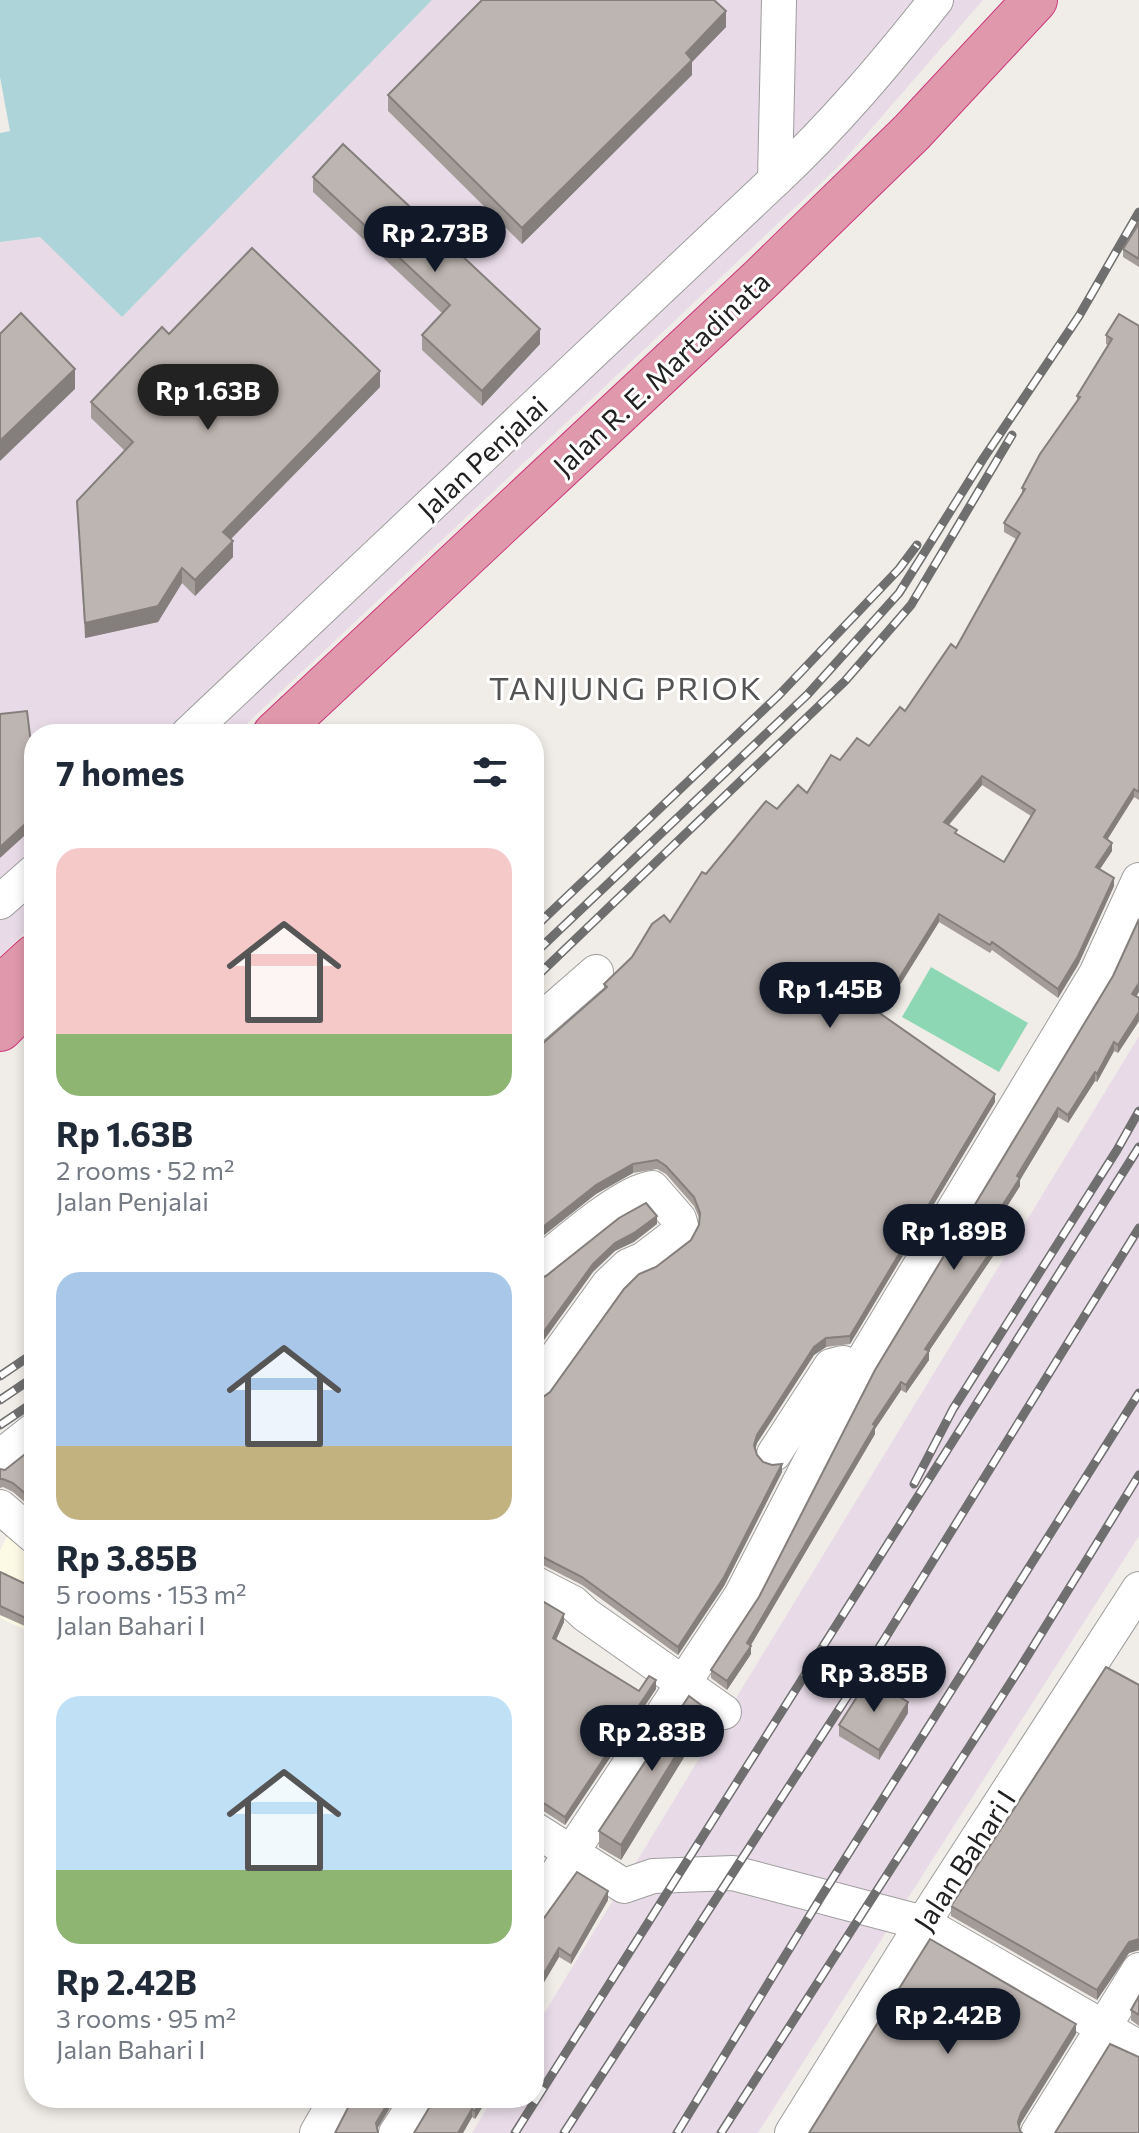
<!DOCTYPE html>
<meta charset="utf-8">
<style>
body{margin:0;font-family:Commissioner,sans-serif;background:#f6f6f7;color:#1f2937;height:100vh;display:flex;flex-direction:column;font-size:30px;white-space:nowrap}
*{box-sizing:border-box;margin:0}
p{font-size:26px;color:#747a83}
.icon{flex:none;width:44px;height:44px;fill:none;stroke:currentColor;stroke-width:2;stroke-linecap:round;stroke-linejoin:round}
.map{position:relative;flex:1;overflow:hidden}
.side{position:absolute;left:24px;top:724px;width:520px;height:1384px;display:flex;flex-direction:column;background:#fff;border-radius:32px;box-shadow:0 4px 12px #0003}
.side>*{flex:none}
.price{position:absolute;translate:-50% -68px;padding:0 18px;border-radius:28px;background:#111827;color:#fff;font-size:26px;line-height:52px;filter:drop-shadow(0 2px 4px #0008)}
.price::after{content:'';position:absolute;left:50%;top:48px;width:24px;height:18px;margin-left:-12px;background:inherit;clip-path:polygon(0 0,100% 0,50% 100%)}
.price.selected{background:#222;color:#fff}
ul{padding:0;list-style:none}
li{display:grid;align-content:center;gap:16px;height:424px;padding:0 32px}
li span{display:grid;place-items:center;height:248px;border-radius:24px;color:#555}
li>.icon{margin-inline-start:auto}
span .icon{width:144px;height:144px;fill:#fffc;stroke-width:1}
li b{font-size:34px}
h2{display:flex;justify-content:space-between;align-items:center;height:96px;padding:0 32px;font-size:34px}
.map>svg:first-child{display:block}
.industrial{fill:#e8dbe7}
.education{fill:#fcfae5}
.pitch{fill:#8ed7b4}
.water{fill:#add4d9}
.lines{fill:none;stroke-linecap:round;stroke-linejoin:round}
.minor-casing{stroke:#9e9e9e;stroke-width:36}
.highway-casing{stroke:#cb3879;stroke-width:46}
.minor{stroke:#fff;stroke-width:34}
.highway{stroke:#e098ac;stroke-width:44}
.rail-casing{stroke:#6f6f6f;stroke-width:9}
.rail{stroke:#fff;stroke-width:6;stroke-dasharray:18;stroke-linecap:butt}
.wall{fill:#a39c98;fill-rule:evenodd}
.shaded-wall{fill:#847f7c}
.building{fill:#bdb5b1;stroke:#847f7c;stroke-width:2;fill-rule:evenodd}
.labels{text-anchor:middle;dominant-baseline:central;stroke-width:6;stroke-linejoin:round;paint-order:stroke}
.street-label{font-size:28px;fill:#212121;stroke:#fff}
.quarter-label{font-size:32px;letter-spacing:2px;fill:#545454;stroke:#fff}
</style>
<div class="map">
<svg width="1139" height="2133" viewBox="0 0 1139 2133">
<rect width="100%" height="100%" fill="#f0ede8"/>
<g class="industrial">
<path d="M 432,0 L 983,0 L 838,167 L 236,734 L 34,734 L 34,924 L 0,956 L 0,242 L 40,237 L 122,316 Z"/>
<path d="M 1139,1036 L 1139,1536 L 758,2133 L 472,2133 L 493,2098 L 534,2098 L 534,2030 Z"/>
</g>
<path class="education" d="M 32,1484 L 34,1485 L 34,1634 L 0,1618 L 0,1551 Z"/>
<path class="pitch" d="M 931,967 L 1028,1023 L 999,1072 L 902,1017 Z"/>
<path class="water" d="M 0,0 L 432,0 L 122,317 L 40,237 L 0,242 L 0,133 L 10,131 L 0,77 Z"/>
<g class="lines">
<defs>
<g id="minor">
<path d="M 775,180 C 834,125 886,63 936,0"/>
<path d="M 188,734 L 775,180 L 779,0"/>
<path d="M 0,902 L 34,872"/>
<path d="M 534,1026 L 596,972"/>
<path d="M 534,1268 C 561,1247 620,1193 652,1188 L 679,1219 L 681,1226 L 678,1233 L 644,1259 L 628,1266 L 609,1284 L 534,1388"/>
<path d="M 774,1454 L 831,1366 L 843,1363 L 858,1369"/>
<path d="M 0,1457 L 34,1430"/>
<path d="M 0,1507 L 34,1536"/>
<path d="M 534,1583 L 573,1603 L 586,1615 L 724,1712"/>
<path d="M 534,1829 L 624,1886 L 653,1876 L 733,1873 L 923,1923 L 1139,2048"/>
<path d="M 534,1909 L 741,1596 L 858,1369 L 1096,974 L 1139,880"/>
<path d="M 317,2133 L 337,2098"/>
<path d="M 396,2133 L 419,2098"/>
<path d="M 792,2133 L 923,1923 L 1139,1589"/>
<path d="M 1038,2133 L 1139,1970"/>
</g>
<g id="highway">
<path d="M 275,734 L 761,279 L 912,132 L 1035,0"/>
<path d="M 0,988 L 34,957"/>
<path d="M 0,1029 L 34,995"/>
</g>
</defs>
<use href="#minor" class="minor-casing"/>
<use href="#highway" class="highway-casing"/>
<use href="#minor" class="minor"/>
<use href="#highway" class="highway"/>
<defs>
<g id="rail">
<path d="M 534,928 L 779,695 L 899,569 L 917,545"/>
<path d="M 534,954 L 808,694 L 899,593 L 983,459 L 1079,316 L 1139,212"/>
<path d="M 534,979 L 845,681 L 911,605 L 1012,435"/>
<path d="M 0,1376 L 34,1353"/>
<path d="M 0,1400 L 34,1377"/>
<path d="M 0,1425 L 34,1402"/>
<path d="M 914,1484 L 953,1409 L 1117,1150 L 1139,1111"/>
<path d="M 515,2133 L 1139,1147"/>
<path d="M 564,2133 L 884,1640 L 1139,1228"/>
<path d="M 677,2133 L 821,1897 L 1139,1393"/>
<path d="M 721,2133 L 1020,1668 L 1139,1475"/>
</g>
</defs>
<use href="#rail" class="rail-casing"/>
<use href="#rail" class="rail"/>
</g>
<g class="wall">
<path d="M 726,27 L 692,62 L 692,75 L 522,244 L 388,111 L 388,95 Z"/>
<path d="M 313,177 L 540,344 L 482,406 L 422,350 L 422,335 L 442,313 L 313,192 Z"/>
<path d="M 1139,223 L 1139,267 L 1123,257 L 1123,249 Z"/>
<path d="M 1139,326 L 1139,800 L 1134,797 L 1107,839 L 1112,851 L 1100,869 L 1114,886 L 1078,965 L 1058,998 L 992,950 L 990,953 L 939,922 L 882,1014 L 995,1102 L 850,1344 L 826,1347 L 814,1355 L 757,1443 L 755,1450 L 757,1455 L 763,1462 L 782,1472 L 724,1586 L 678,1655 L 582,1585 L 543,1565 L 534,1564 L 534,1399 L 543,1397 L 550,1392 L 656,1267 L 691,1240 L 699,1225 L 700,1220 L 694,1206 L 666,1174 L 657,1169 L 633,1173 L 596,1194 L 534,1243 L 534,1051 L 604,989 L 604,984 L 670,922 L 706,874 L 777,809 L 807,793 L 840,760 L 869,746 L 905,711 L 956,648 L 1016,539 L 1004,532 L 1004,523 L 1022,493 L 1022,488 L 1077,401 L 1077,396 L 1108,345 L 1106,344 L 1106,335 ZM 982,785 L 1031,816 L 1004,862 L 957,834 L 949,825 Z"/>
<path d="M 169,334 L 380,387 L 231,539 L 233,557 L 195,596 L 182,583 L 158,622 L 85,638 L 77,501 L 125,451 L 91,418 L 91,402 Z"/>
<path d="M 1113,976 L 1139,998 L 1139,1021 L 1118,1053 L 1114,1051 L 1097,1082 L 1095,1081 L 1068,1123 L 1058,1117 L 1020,1180 L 1020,1186 L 997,1223 L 1006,1237 L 929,1351 L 929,1360 L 906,1393 L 901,1390 L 875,1429 L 875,1434 L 750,1646 L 751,1654 L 727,1690 L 711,1678 L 711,1670 L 759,1597 Z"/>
<path d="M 34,1447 L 34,1510 L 13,1492 L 3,1487 L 0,1488 L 0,1469 L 5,1470 Z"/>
<path d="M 0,1572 L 34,1588 L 34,1630 L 0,1615 Z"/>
<path d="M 534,1596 L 564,1622 L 556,1640 L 639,1691 L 656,1689 L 565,1825 L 545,1812 L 534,1809 Z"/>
<path d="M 1139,1685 L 1139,1950 L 1129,1953 L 1097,2000 L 951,1916 L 951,1906 Z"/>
<path d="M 908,1713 L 879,1760 L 839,1736 L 839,1725 Z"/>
<path d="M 705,1723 L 621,1860 L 599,1847 L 599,1831 Z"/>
<path d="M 608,1900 L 571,1964 L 559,1957 L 534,1999 L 534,1920 Z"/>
<path d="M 1139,1996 L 1139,2026 L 1131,2020 L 1131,2010 Z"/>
<path d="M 488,2098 L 475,2119 L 472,2117 L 463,2133 L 414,2133 Z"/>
</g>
<g class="shaded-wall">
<path d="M 726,11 L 726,27 L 692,62 L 692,75 L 522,244 L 522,228 Z"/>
<path d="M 540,329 L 540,344 L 482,406 L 482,391 Z"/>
<path d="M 75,369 L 75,389 L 0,461 L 0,441 Z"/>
<path d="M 380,371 L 380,387 L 223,547 L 223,532 Z"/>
<path d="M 233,541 L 233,557 L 195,596 L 195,580 Z"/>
<path d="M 182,568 L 182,583 L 158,622 L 85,638 L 85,623 Z"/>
<path d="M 982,776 L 982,785 L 944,830 L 944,822 Z"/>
<path d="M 1134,789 L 1134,797 L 1104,845 L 1104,837 Z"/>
<path d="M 34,816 L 34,827 L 0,858 L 0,847 Z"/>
<path d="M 1112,843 L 1112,851 L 1096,875 L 1096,867 Z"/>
<path d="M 1114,878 L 1114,886 L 1078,965 L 1058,998 L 1058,989 Z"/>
<path d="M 939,914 L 939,922 L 878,1020 L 878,1012 Z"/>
<path d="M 1139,983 L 1139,992 L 1132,1003 L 1132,994 Z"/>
<path d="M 1139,1012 L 1139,1021 L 1118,1053 L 1118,1045 Z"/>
<path d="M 1114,1042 L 1114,1051 L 1097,1082 L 1097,1074 Z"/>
<path d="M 1095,1072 L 1095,1081 L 1068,1123 L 1068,1115 Z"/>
<path d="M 995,1094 L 995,1102 L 850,1344 L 850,1336 Z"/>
<path d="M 1058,1108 L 1058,1117 L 1020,1180 L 1020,1186 L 993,1228 L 993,1220 Z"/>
<path d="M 633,1164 L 633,1173 L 596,1194 L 534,1243 L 534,1234 L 596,1185 Z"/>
<path d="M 657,1216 L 657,1224 L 634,1242 L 615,1251 L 593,1272 L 534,1354 L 534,1345 L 593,1264 L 615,1243 Z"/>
<path d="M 1006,1229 L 1006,1237 L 929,1351 L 929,1360 L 906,1393 L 906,1385 L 925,1349 Z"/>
<path d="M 826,1338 L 826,1347 L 814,1355 L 757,1443 L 754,1454 L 754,1445 L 757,1435 L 814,1347 Z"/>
<path d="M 901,1382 L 901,1390 L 875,1429 L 875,1434 L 747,1652 L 751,1646 L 751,1654 L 727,1690 L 727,1681 L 747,1643 L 873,1424 Z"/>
<path d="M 782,1464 L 782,1472 L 724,1586 L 678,1655 L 678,1647 Z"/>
<path d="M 564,1614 L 564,1622 L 553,1646 L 553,1638 Z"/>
<path d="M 656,1680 L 656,1689 L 565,1825 L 565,1817 Z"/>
<path d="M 908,1702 L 908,1713 L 879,1760 L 879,1750 Z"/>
<path d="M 705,1708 L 705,1723 L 621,1860 L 621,1845 Z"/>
<path d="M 543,1850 L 543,1859 L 534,1874 L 534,1866 Z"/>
<path d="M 608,1891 L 608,1900 L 571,1964 L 571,1956 Z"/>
<path d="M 1139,1939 L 1139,1950 L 1129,1953 L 1097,2000 L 1097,1990 L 1129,1942 Z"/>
<path d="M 559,1948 L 559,1957 L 534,1999 L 534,1990 Z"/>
<path d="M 1076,2024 L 1076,2034 L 1021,2123 L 1018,2133 L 1018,2122 L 1021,2113 Z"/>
<path d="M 391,2098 L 396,2098 L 376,2131 L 376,2123 Z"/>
<path d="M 483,2098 L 488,2098 L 475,2119 L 475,2111 Z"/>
<path d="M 472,2109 L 472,2117 L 463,2133 L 458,2133 Z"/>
</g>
<g class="building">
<path d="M 482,0 L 714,0 L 726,11 L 686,53 L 692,60 L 522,228 L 388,95 Z"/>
<path d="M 343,144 L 540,329 L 482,391 L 422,335 L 450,305 L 313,177 Z"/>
<path d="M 1139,223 L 1139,259 L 1123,249 Z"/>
<path d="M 252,248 L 380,371 L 223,532 L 233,541 L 195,580 L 182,568 L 158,606 L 85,623 L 77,501 L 133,442 L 91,402 L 162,327 L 169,334 Z"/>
<path d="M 21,313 L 75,369 L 0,441 L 0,334 Z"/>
<path d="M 1119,314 L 1139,326 L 1139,792 L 1134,789 L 1104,837 L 1112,843 L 1096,867 L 1114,878 L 1078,956 L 1058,989 L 992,942 L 990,945 L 939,914 L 878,1012 L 995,1094 L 850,1336 L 826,1338 L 814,1347 L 757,1435 L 754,1445 L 757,1455 L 763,1462 L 772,1465 L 782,1464 L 724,1577 L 678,1647 L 582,1577 L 543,1557 L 534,1555 L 534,1399 L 543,1397 L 550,1392 L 624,1289 L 639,1274 L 656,1267 L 691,1240 L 699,1225 L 700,1213 L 694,1197 L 666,1166 L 657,1160 L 633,1164 L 596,1185 L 534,1234 L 534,1051 L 607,987 L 604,984 L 632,957 L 652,924 L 664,915 L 670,922 L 702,872 L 706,874 L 766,801 L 777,809 L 798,785 L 807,793 L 831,755 L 840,760 L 857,738 L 869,746 L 900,707 L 905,711 L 951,644 L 956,648 L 1020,533 L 1004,523 L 1025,489 L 1022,488 L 1040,454 L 1080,397 L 1077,396 L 1112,339 L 1106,335 ZM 982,776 L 1035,810 L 1004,862 L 955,833 L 957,830 L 944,822 Z"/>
<path d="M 27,711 L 34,768 L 34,816 L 0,847 L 0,714 Z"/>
<path d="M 1139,919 L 1139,983 L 1132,994 L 1139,998 L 1139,1012 L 1118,1045 L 1114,1042 L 1097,1074 L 1095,1072 L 1068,1115 L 1058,1108 L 1017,1176 L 1020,1178 L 993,1220 L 1006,1229 L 925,1349 L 929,1351 L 906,1385 L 901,1382 L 873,1424 L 875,1426 L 747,1643 L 751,1646 L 727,1681 L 711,1670 L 759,1597 L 875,1370 L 1113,976 Z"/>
<path d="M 646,1203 L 657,1216 L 634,1233 L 615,1243 L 593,1264 L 534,1345 L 534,1279 L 538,1279 L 546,1276 L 619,1218 Z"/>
<path d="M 34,1447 L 34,1501 L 13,1483 L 3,1479 L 0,1479 L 0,1469 L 5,1470 Z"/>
<path d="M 0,1572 L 34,1588 L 34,1622 L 0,1606 Z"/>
<path d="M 534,1596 L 564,1614 L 553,1638 L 639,1691 L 649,1676 L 656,1680 L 565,1817 L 545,1804 L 534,1801 Z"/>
<path d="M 1106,1667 L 1139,1685 L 1139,1939 L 1129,1942 L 1097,1990 L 951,1906 Z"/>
<path d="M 869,1678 L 908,1702 L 879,1750 L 839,1725 Z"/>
<path d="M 689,1696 L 705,1708 L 621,1845 L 599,1831 Z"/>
<path d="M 534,1844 L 543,1850 L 534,1866 Z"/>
<path d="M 577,1872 L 608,1891 L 571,1956 L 559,1948 L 534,1990 L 534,1920 L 544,1918 Z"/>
<path d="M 930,1939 L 1076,2024 L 1021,2113 L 1018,2122 L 1020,2131 L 1022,2133 L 809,2133 Z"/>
<path d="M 1139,1996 L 1139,2015 L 1131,2010 Z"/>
<path d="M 1110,2044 L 1139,2057 L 1139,2133 L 1055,2133 Z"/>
<path d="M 353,2098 L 391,2098 L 376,2123 L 378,2133 L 335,2133 Z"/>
<path d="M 435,2098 L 483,2098 L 475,2111 L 472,2109 L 458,2133 L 414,2133 Z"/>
</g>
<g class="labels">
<g class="street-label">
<text transform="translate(661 373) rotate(-43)">Jalan R. E. Martadinata</text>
<text transform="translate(482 457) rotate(-43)">Jalan Penjalai</text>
<text transform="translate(964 1860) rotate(-57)">Jalan Bahari I</text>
</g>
<g class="quarter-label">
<text x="626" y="687">TANJUNG PRIOK</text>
</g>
</g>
</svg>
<b class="price" style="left:435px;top:274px">Rp 2.73B</b>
<b class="price selected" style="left:208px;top:432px">Rp 1.63B</b>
<b class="price" style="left:830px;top:1030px">Rp 1.45B</b>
<b class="price" style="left:954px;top:1272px">Rp 1.89B</b>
<b class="price" style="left:874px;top:1714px">Rp 3.85B</b>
<b class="price" style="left:652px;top:1773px">Rp 2.83B</b>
<b class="price" style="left:948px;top:2056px">Rp 2.42B</b>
<section class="side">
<h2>7 homes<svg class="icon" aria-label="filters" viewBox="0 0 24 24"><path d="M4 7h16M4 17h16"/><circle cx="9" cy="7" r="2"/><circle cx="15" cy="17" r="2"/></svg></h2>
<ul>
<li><span style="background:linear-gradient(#f6c9c9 75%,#8fb573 0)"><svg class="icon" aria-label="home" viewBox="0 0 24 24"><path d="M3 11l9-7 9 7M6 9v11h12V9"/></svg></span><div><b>Rp 1.63B</b><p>2 rooms · 52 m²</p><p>Jalan Penjalai</p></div></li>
<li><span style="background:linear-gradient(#a9c7e8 70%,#c2b280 0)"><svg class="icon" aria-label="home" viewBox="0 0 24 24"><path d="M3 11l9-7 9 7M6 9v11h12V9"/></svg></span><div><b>Rp 3.85B</b><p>5 rooms · 153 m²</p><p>Jalan Bahari I</p></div></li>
<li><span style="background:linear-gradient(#bfe0f5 70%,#8fb573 0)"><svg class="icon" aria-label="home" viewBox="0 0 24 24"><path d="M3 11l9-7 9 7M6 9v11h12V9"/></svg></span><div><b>Rp 2.42B</b><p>3 rooms · 95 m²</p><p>Jalan Bahari I</p></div></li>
</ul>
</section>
</div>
